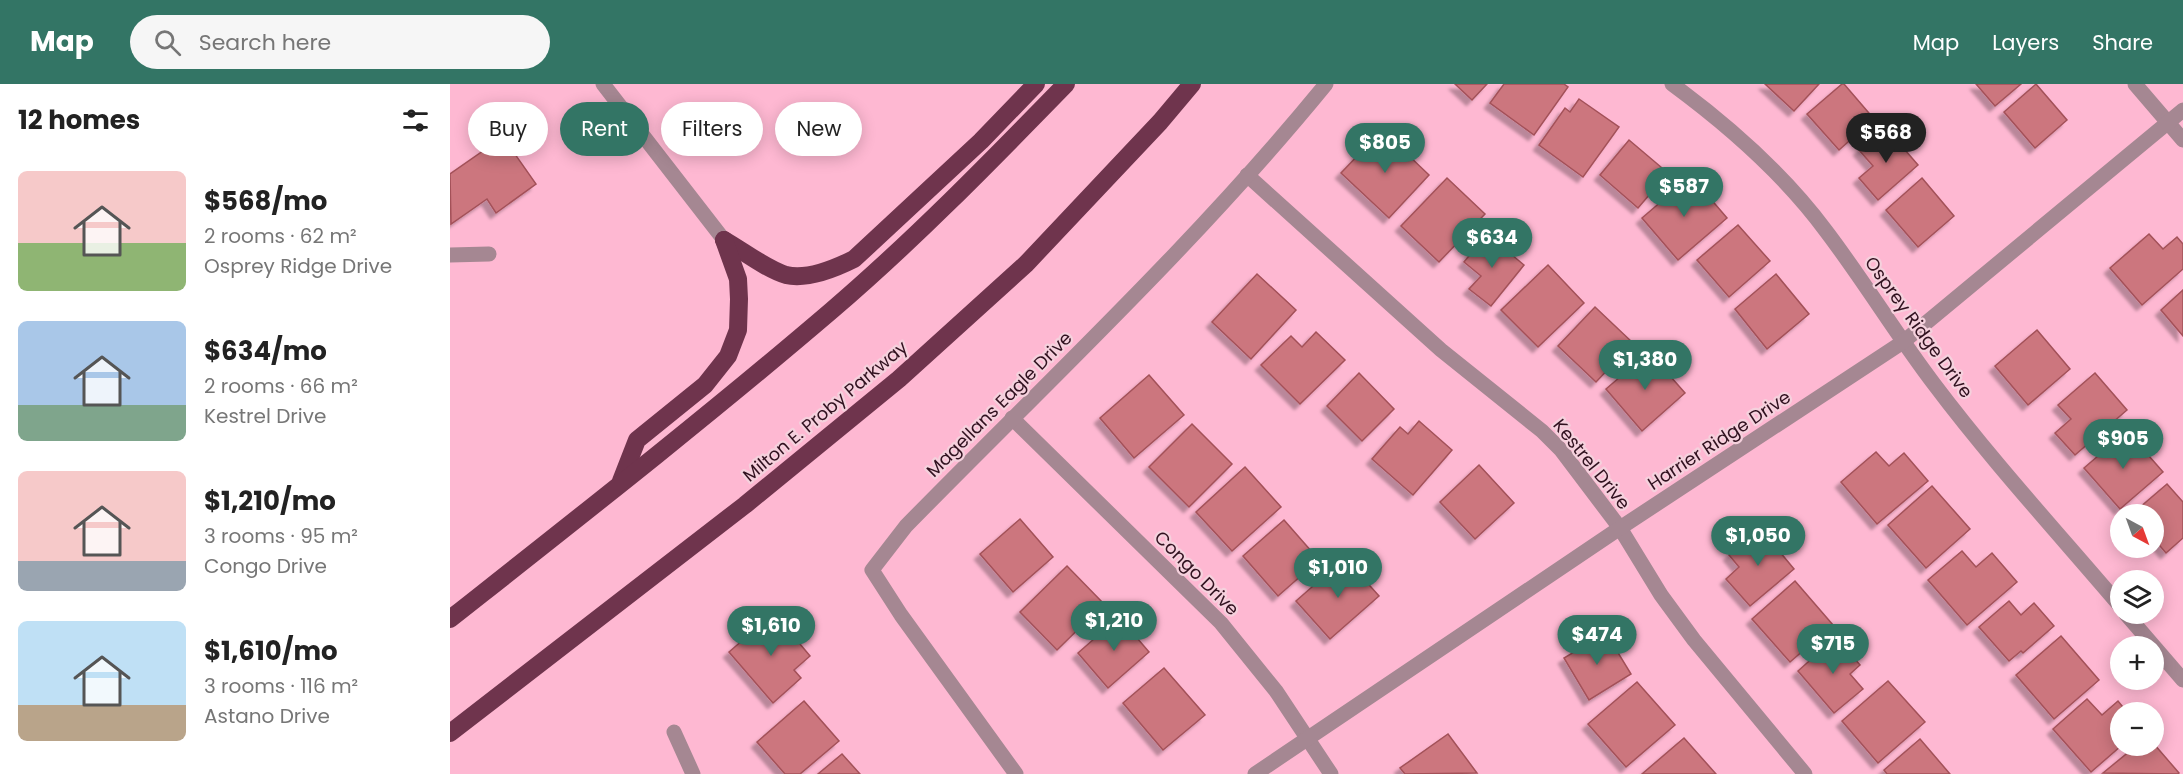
<!DOCTYPE html>
<meta charset="utf-8">
<style>
body{margin:0;font-family:Poppins,sans-serif;background:#f6f6f6;color:#222;height:100vh;display:flex;flex-direction:column;font-size:22px;white-space:nowrap}
*{box-sizing:border-box;margin:0}
p{font-size:20px;color:#767676}
.icon{flex:none;width:33px;height:33px;fill:none;stroke:currentColor;stroke-width:2;stroke-linecap:round;stroke-linejoin:round}
.map{position:relative;flex:1;overflow:hidden}
.panel{display:flex;flex-direction:column;background:#fff;width:450px}
.panel>*{flex:none}
.top-card{position:absolute;left:18px;top:18px;width:570px;height:54px;display:flex;gap:12px}
.needle{width:39px;rotate:139deg}
.fabs{position:absolute;left:1660px;top:420px;display:grid;gap:12px}
.fabs a{display:grid;place-items:center;width:54px;height:54px;border-radius:50%;background:#fff;box-shadow:0 3px 15px #0003;font-size:30px}
.price{position:absolute;translate:-50% -51px;padding:0 14px;border-radius:21px;background:#337565;color:#fff;font-size:20px;line-height:39px;filter:drop-shadow(0 2px 3px #0008)}
.price::after{content:'';position:absolute;left:50%;top:36px;width:18px;height:14px;margin-left:-9px;background:inherit;clip-path:polygon(0 0,100% 0,50% 100%)}
.price.active{background:#222;color:#fff}
ul{padding:0;list-style:none}
li{display:flex;align-items:center;gap:18px;height:150px;padding:0 18px}
li span{display:grid;place-items:center;flex:none;width:168px;height:120px;border-radius:9px;color:#555}
li>.icon{margin-inline-start:auto}
span .icon{width:72px;height:72px;fill:#fffc;stroke-width:1}
li b{font-size:26px}
h2{display:flex;justify-content:space-between;align-items:center;height:72px;padding:0 18px;font-size:26px}
.pill{padding:0 21px;border-radius:27px;background:#fff;box-shadow:0 3px 15px #0003;font-size:21px;line-height:54px}
.pill.active{background:#337565;color:#fff}
header{display:flex;align-items:center;gap:36px;box-sizing:border-box;height:84px;padding:0 30px;background:#337565;color:#fff}
header strong{font-size:28px}
nav{display:flex;gap:33px;margin-inline-start:auto;font-size:21px}
.search{width:420px;height:54px;background:#f6f6f6;display:flex;align-items:center;gap:15px;box-sizing:border-box;padding:0 21px;border-radius:33px;color:#767676;font-size:22px}
main{display:flex;flex:1;min-height:0}
.map>svg:first-child{display:block}
.building{fill:#cc767e;stroke:#a35159;stroke-width:1.5;filter:url(#shadow)}
.lines{fill:none;stroke-linecap:round;stroke-linejoin:round}
.minor{stroke:#a58792;stroke-width:15}
.highway{stroke:#6f344d;stroke-width:18}
.labels{text-anchor:middle;dominant-baseline:central;stroke-width:4.5;stroke-linejoin:round;paint-order:stroke}
.street-label{font-size:18px;fill:#30111f;stroke:#f5d1dd}
</style>
<header>
<strong>Map</strong>
<div class="search"><svg class="icon" aria-label="search" viewBox="0 0 24 24"><circle cx="10" cy="10" r="6"/><path d="M15 15l6 6"/></svg>Search here</div>
<nav><a>Map</a><a>Layers</a><a>Share</a></nav>
</header>
<main>
<section class="panel">
<h2>12 homes<svg class="icon" aria-label="filters" viewBox="0 0 24 24"><path d="M4 7h16M4 17h16"/><circle cx="9" cy="7" r="2"/><circle cx="15" cy="17" r="2"/></svg></h2>
<ul>
<li><span style="background:linear-gradient(#f6c9c9 60%,#8fb573 0)"><svg class="icon" aria-label="home" viewBox="0 0 24 24"><path d="M3 11l9-7 9 7M6 9v11h12V9"/></svg></span><div><b>$568/mo</b><p>2 rooms · 62 m²</p><p>Osprey Ridge Drive</p></div></li>
<li><span style="background:linear-gradient(#a9c7e8 70%,#7fa58c 0)"><svg class="icon" aria-label="home" viewBox="0 0 24 24"><path d="M3 11l9-7 9 7M6 9v11h12V9"/></svg></span><div><b>$634/mo</b><p>2 rooms · 66 m²</p><p>Kestrel Drive</p></div></li>
<li><span style="background:linear-gradient(#f6c9c9 75%,#9aa5b1 0)"><svg class="icon" aria-label="home" viewBox="0 0 24 24"><path d="M3 11l9-7 9 7M6 9v11h12V9"/></svg></span><div><b>$1,210/mo</b><p>3 rooms · 95 m²</p><p>Congo Drive</p></div></li>
<li><span style="background:linear-gradient(#bfe0f5 70%,#b9a48a 0)"><svg class="icon" aria-label="home" viewBox="0 0 24 24"><path d="M3 11l9-7 9 7M6 9v11h12V9"/></svg></span><div><b>$1,610/mo</b><p>3 rooms · 116 m²</p><p>Astano Drive</p></div></li>
</ul>
</section>
<div class="map">
<svg width="1733" height="690" viewBox="0 0 1733 690">
<defs>
<filter id="shadow"><feDropShadow dx="-5.5" dy="5.5" stdDeviation="1.5" flood-color="#0004"/></filter>
</defs>
<rect width="100%" height="100%" fill="#feb8d2"/>
<g class="building">
<path d="M 1005,0 L 1037,0 L 1022,16 Z"/>
<path d="M 1054,0 L 1114,0 L 1118,3 L 1084,51 L 1040,19 Z"/>
<path d="M 1315,0 L 1369,0 L 1344,27 Z"/>
<path d="M 1392,0 L 1394,0 L 1424,35 L 1389,66 L 1357,30 Z"/>
<path d="M 1526,0 L 1571,0 L 1545,22 Z"/>
<path d="M 1586,0 L 1617,36 L 1585,64 L 1554,28 Z"/>
<path d="M 1129,15 L 1169,43 L 1133,93 L 1089,61 L 1115,24 L 1120,28 Z"/>
<path d="M 1436,44 L 1468,81 L 1428,116 L 1409,94 L 1423,82 L 1409,66 Z"/>
<path d="M 932,46 L 979,91 L 939,134 L 891,89 Z"/>
<path d="M 53,53 L 86,100 L 46,129 L 37,115 L 1,140 L 0,90 Z"/>
<path d="M 1179,56 L 1218,89 L 1188,124 L 1150,91 Z"/>
<path d="M 1241,92 L 1277,134 L 1228,176 L 1192,134 Z"/>
<path d="M 997,94 L 1035,130 L 989,178 L 951,142 Z"/>
<path d="M 1472,94 L 1504,132 L 1468,163 L 1436,126 Z"/>
<path d="M 1288,141 L 1320,177 L 1279,213 L 1247,176 Z"/>
<path d="M 1037,150 L 1074,181 L 1041,222 L 1019,205 L 1031,192 L 1014,178 Z"/>
<path d="M 1699,150 L 1713,165 L 1727,153 L 1733,160 L 1733,185 L 1692,221 L 1660,184 Z"/>
<path d="M 1098,181 L 1134,219 L 1088,263 L 1051,226 Z"/>
<path d="M 807,190 L 846,226 L 801,275 L 762,238 Z"/>
<path d="M 1326,190 L 1359,230 L 1317,265 L 1285,225 Z"/>
<path d="M 1733,206 L 1733,252 L 1711,226 Z"/>
<path d="M 1145,223 L 1183,259 L 1146,298 L 1108,262 Z"/>
<path d="M 1587,246 L 1620,285 L 1578,321 L 1545,282 Z"/>
<path d="M 866,248 L 895,276 L 850,320 L 811,281 L 841,252 L 852,263 Z"/>
<path d="M 1199,268 L 1235,309 L 1192,347 L 1156,305 Z"/>
<path d="M 909,289 L 944,325 L 912,357 L 877,322 Z"/>
<path d="M 1645,289 L 1677,326 L 1625,371 L 1605,349 L 1621,335 L 1608,321 Z"/>
<path d="M 699,291 L 734,331 L 684,374 L 650,334 Z"/>
<path d="M 969,337 L 1002,366 L 963,411 L 922,375 L 950,343 L 958,350 Z"/>
<path d="M 742,340 L 782,380 L 739,423 L 699,383 Z"/>
<path d="M 1677,347 L 1713,388 L 1670,425 L 1634,384 Z"/>
<path d="M 1426,368 L 1439,382 L 1454,369 L 1478,397 L 1427,440 L 1391,398 Z"/>
<path d="M 1029,381 L 1064,419 L 1025,455 L 990,418 Z"/>
<path d="M 795,383 L 831,423 L 782,467 L 746,428 Z"/>
<path d="M 1717,400 L 1733,418 L 1733,454 L 1716,469 L 1704,455 L 1704,430 L 1682,430 Z"/>
<path d="M 1482,402 L 1520,445 L 1476,484 L 1438,441 Z"/>
<path d="M 570,435 L 603,473 L 563,508 L 530,470 Z"/>
<path d="M 834,436 L 869,476 L 828,512 L 793,472 Z"/>
<path d="M 1310,444 L 1344,485 L 1300,522 L 1276,495 L 1289,483 L 1279,471 Z"/>
<path d="M 1512,467 L 1526,483 L 1542,469 L 1567,498 L 1517,541 L 1478,496 Z"/>
<path d="M 895,474 L 929,512 L 880,555 L 846,517 Z"/>
<path d="M 617,482 L 654,520 L 607,566 L 570,528 Z"/>
<path d="M 1345,497 L 1383,541 L 1340,578 L 1302,535 Z"/>
<path d="M 1559,517 L 1571,531 L 1584,519 L 1604,542 L 1573,569 L 1571,567 L 1559,577 L 1529,543 Z"/>
<path d="M 324,529 L 360,572 L 344,586 L 351,594 L 323,619 L 279,568 Z"/>
<path d="M 669,533 L 699,568 L 658,604 L 628,569 Z"/>
<path d="M 1156,549 L 1181,590 L 1139,616 L 1114,574 Z"/>
<path d="M 1611,552 L 1649,596 L 1604,635 L 1566,591 Z"/>
<path d="M 1386,553 L 1410,581 L 1400,590 L 1413,605 L 1384,629 L 1348,587 Z"/>
<path d="M 714,584 L 755,631 L 713,666 L 673,619 Z"/>
<path d="M 1438,597 L 1475,638 L 1428,679 L 1392,637 Z"/>
<path d="M 1187,598 L 1225,641 L 1176,683 L 1138,640 Z"/>
<path d="M 1637,615 L 1652,631 L 1668,617 L 1677,628 L 1671,628 L 1671,662 L 1641,688 L 1603,645 Z"/>
<path d="M 354,617 L 389,657 L 350,690 L 335,690 L 307,658 Z"/>
<path d="M 998,650 L 1027,689 L 955,690 L 950,684 Z"/>
<path d="M 1234,654 L 1266,690 L 1192,690 Z"/>
<path d="M 1470,655 L 1500,690 L 1437,690 L 1434,686 Z"/>
<path d="M 1704,660 L 1729,689 L 1728,690 L 1653,689 L 1686,662 Z"/>
<path d="M 392,670 L 410,690 L 368,690 Z"/>
</g>
<g class="lines">
<g class="minor">
<path d="M 153,0 L 274,156"/>
<path d="M 1222,0 C 1279,42 1334,90 1376,147 C 1414,197 1446,250 1484,300 C 1542,377 1608,449 1671,523"/>
<path d="M 1685,0 L 1733,56"/>
<path d="M 797,91 L 991,266 L 1092,347 L 1111,366 L 1170,444 L 1211,511 L 1244,556 L 1355,690"/>
<path d="M 0,171 L 39,170"/>
<path d="M 562,334 L 771,539 L 826,607 L 881,690"/>
<path d="M 1676,530 L 1733,596"/>
<path d="M 224,648 L 243,690"/>
<path d="M 566,690 L 451,531 L 422,486 L 456,442 C 598,297 747,158 876,0"/>
<path d="M 805,690 L 1170,444 L 1453,258 L 1733,26"/>
</g>
<g class="highway">
<path d="M 274,156 C 292,166 316,185 336,191 C 357,196 386,184 404,175 L 531,57 L 586,0"/>
<path d="M 171,397 L 187,356 L 255,301 L 278,272 L 288,246 L 289,215 L 288,195 L 274,156"/>
<path d="M 0,535 C 128,434 257,333 381,227 C 464,156 540,78 616,0"/>
<path d="M 0,649 L 295,421 L 449,295 L 576,180 L 710,38 L 742,0"/>
</g>
</g>
<g class="labels">
<g class="street-label">
<text transform="translate(1469 243) rotate(54)">Osprey Ridge Drive</text>
<text transform="translate(549 320) rotate(-45)">Magellans Eagle Drive</text>
<text transform="translate(375 327) rotate(-40)">Milton E. Proby Parkway</text>
<text transform="translate(1269 356) rotate(-33)">Harrier Ridge Drive</text>
<text transform="translate(1142 380) rotate(51)">Kestrel Drive</text>
<text transform="translate(747 489) rotate(45)">Congo Drive</text>
</g>
</g>
</svg>
<div class="fabs">
<a><svg class="needle" viewBox="-14 -14 28 28"><path d="M0-13l5 13h-10z" fill="#e53935"/><path d="M0 13l5-13h-10z" fill="#767676"/></svg></a>
<a><svg class="icon" aria-label="layers" viewBox="0 0 24 24"><path d="M12 4l9 5-9 5-9-5zM3 14l9 5 9-5"/></svg></a>
<a>+</a>
<a>−</a>
</div>
<b class="price active" style="left:1436px;top:80px">$568</b>
<b class="price" style="left:935px;top:90px">$805</b>
<b class="price" style="left:1234px;top:134px">$587</b>
<b class="price" style="left:1042px;top:185px">$634</b>
<b class="price" style="left:1195px;top:307px">$1,380</b>
<b class="price" style="left:1673px;top:386px">$905</b>
<b class="price" style="left:1308px;top:483px">$1,050</b>
<b class="price" style="left:888px;top:515px">$1,010</b>
<b class="price" style="left:664px;top:568px">$1,210</b>
<b class="price" style="left:321px;top:573px">$1,610</b>
<b class="price" style="left:1147px;top:582px">$474</b>
<b class="price" style="left:1383px;top:591px">$715</b>
<div class="top-card">
<a class="pill">Buy</a>
<a class="pill active">Rent</a>
<a class="pill">Filters</a>
<a class="pill">New</a>
</div>
</div>
</main>
